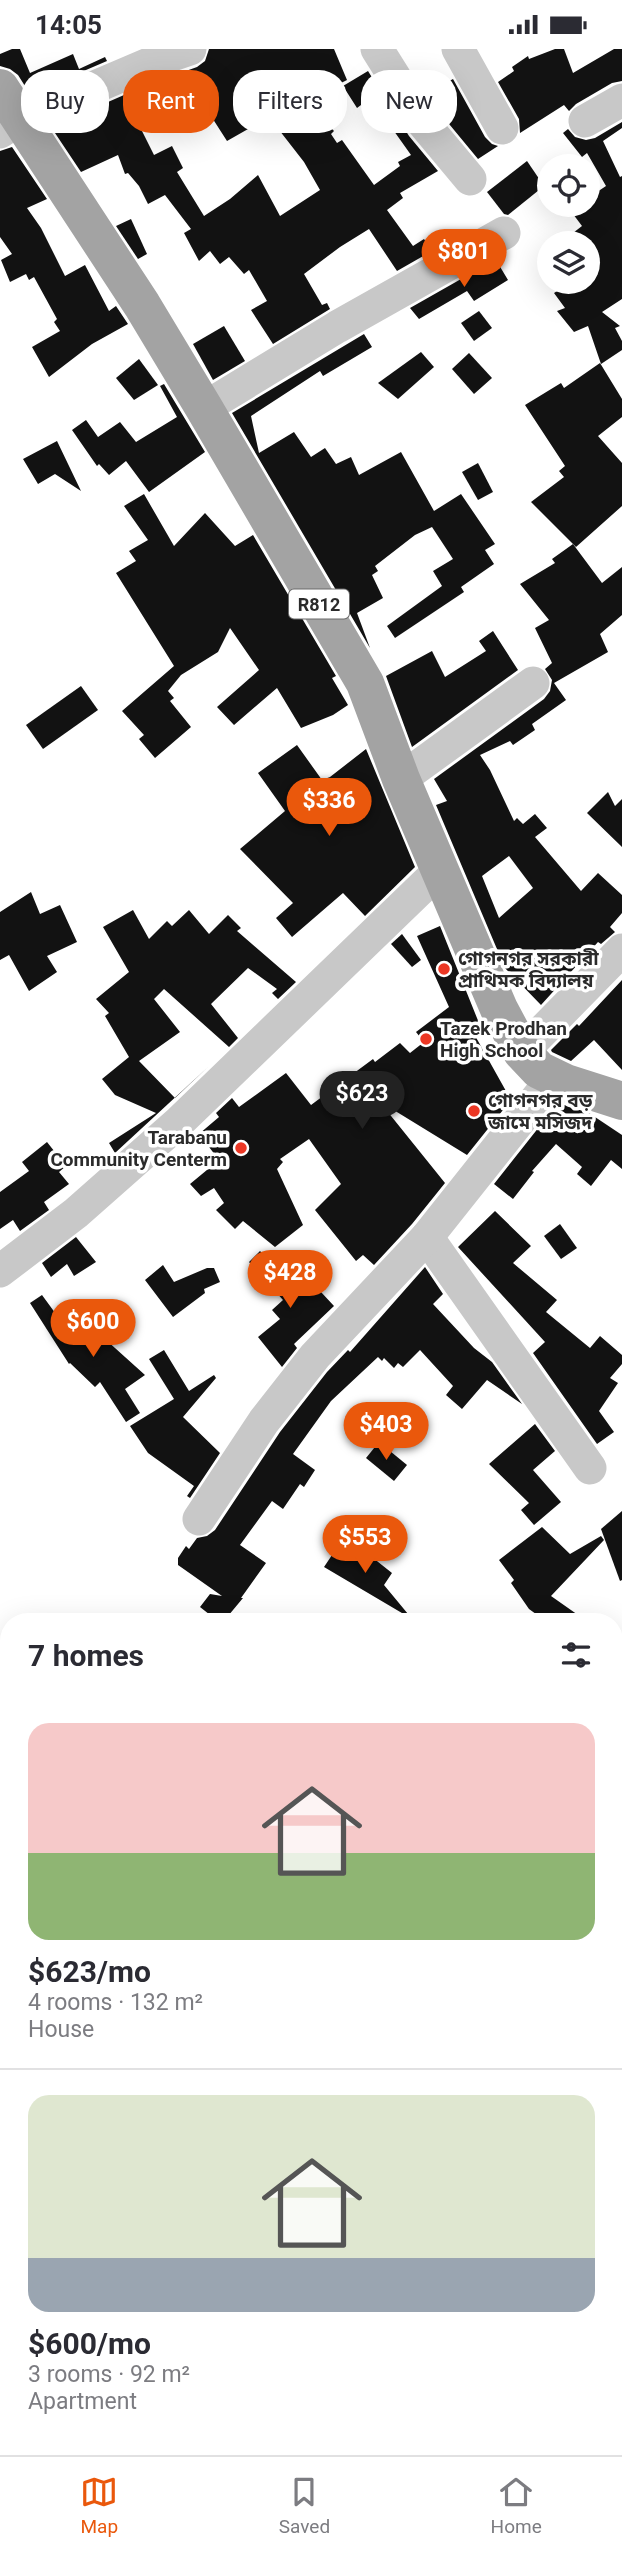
<!DOCTYPE html>
<meta charset="utf-8">
<style>
body{margin:0;font-family:Roboto,"Noto Sans Bengali",sans-serif;background:#f7f7f7;color:#2b2b33;height:100vh;display:flex;flex-direction:column;font-size:26px;white-space:nowrap}
*{box-sizing:border-box;margin:0}
p{font-size:23px;color:#7c7c81}
.icon{flex:none;width:38px;height:38px;fill:none;stroke:currentColor;stroke-width:2;stroke-linecap:round;stroke-linejoin:round}
.map{position:relative;flex:1;overflow:hidden}
.sheet{position:absolute;left:0px;top:1564px;width:623px;height:842px;display:flex;flex-direction:column;background:#fff;border-radius:28px 28px 0 0;box-shadow:0 7px 28px #0002}
.sheet>*{flex:none}
.hud{position:absolute;left:21px;top:21px;width:581px;height:63px;display:flex;gap:14px}
.controls{position:absolute;left:537px;top:105px;display:grid;gap:14px}
.controls a{display:grid;place-items:center;width:63px;height:63px;border-radius:50%;background:#fff;box-shadow:0 7px 28px #0002;font-size:35px}
.price{position:absolute;translate:-50% -60px;padding:0 16px;border-radius:24px;background:#ea580c;color:#fff;font-size:23px;line-height:46px;filter:drop-shadow(0 2px 4px #0008)}
.price::after{content:'';position:absolute;left:50%;top:42px;width:21px;height:16px;margin-left:-10px;background:inherit;clip-path:polygon(0 0,100% 0,50% 100%)}
.price.on{background:#222;color:#fff}
ul{padding:0;list-style:none}
li{display:grid;align-content:center;gap:14px;height:371px;padding:0 28px}
li+li{border-top:2px solid #e1e1e2}
li span{display:grid;place-items:center;height:217px;border-radius:21px;color:#555}
li>.icon{margin-inline-start:auto}
span .icon{width:126px;height:126px;fill:#fffc;stroke-width:1}
li b{font-size:30px}
h2{display:flex;justify-content:space-between;align-items:center;height:84px;padding:0 28px;font-size:30px}
.pill{padding:0 24px;border-radius:28px;background:#fff;box-shadow:0 7px 28px #0002;font-size:24px;line-height:63px}
.pill.on{background:#ea580c;color:#fff}
.status{display:flex;justify-content:space-between;align-items:center;height:49px;padding:0 35px;background:#fff;direction:ltr}
.status svg{height:19px;fill:currentColor}
.tab-bar{display:flex;justify-content:space-around;align-items:center;height:98px;border-top:2px solid #e1e1e2;background:#fff;font-size:19px;color:#7c7c81}
.tab-bar a{display:grid;justify-items:center;gap:4px}
.tab-bar .on{color:#ea580c}
.map>svg:first-child{display:block}
.water{fill:url(#water-ripples)}
.building{fill:#121212;fill-rule:evenodd}
.lines{fill:none;stroke-linecap:round;stroke-linejoin:round}
.minor{stroke:#c8c8c8;stroke-width:33}
.major{stroke:#a3a3a3;stroke-width:38}
.poi-dot{fill:#ec3724;stroke:#fff;stroke-width:2.5}
.labels{text-anchor:middle;dominant-baseline:central;stroke-width:7;stroke-linejoin:round;paint-order:stroke}
.shield{fill:#fff;stroke:#6b6b6b;stroke-width:2}
.shield-label{font-size:18px;font-weight:bold;fill:#2b2b2b}
.poi-label{font-size:19px;font-weight:bold;fill:#2b2b2b;stroke:#fff;text-anchor:start}
</style>
<div class="status"><b>14:05</b><svg viewBox="0 0 49 12"><path d="M0 12V9h3v3zM5 12V6h3v6zM10 12V3h3v9zM15 12V0h3v12zM26 1h20v11H26zM47 4h2v5h-2z"/></svg></div>
<div class="map">
<svg width="622" height="2406" viewBox="0 0 622 2406">
<defs>
<pattern id="water-ripples" width="26" height="14" patternUnits="userSpaceOnUse" patternTransform="scale(1.75)"><rect width="26" height="14" fill="#c2d5ec"/><path d="M2 4q2-2 4 0t4 0M15 11q2-2 4 0t4 0" fill="none" stroke="#a7b7cb"/></pattern>
</defs>
<rect width="100%" height="100%" fill="#fff"/>
<g class="water">
<path d="M 0,1647 L 9,1651 L 9,2187 L 0,2179 Z"/>
<path d="M 614,2056 L 622,2078 L 622,2406 L 281,2406 L 267,2398 L 614,2398 Z"/>
</g>
<g class="building">
<path d="M 12,0 L 20,0 L 30,24 L 73,5 L 79,20 L 105,8 L 107,12 L 30,45 L 18,26 L 10,20 L 0,17 L 0,5 Z"/>
<path d="M 209,0 L 334,0 L 347,31 L 305,52 L 334,82 L 331,85 L 337,94 L 342,91 L 374,136 L 400,117 L 398,113 L 411,106 L 384,68 L 394,63 L 409,87 L 438,122 L 400,144 L 403,149 L 387,161 L 413,197 L 424,190 L 432,202 L 397,222 L 369,180 L 340,198 L 304,225 L 322,256 L 327,254 L 330,260 L 273,295 L 251,261 L 267,252 L 249,221 L 244,225 L 229,208 L 220,215 L 210,202 L 199,212 L 184,184 L 191,180 L 165,146 L 148,155 L 139,137 L 128,124 L 125,125 L 118,106 L 81,123 L 51,78 L 124,46 L 154,106 L 172,97 L 183,119 L 177,123 L 204,167 L 230,150 L 258,126 L 280,167 L 320,141 L 304,113 L 269,68 L 227,92 L 193,39 L 158,54 L 150,35 L 197,18 L 205,12 Z"/>
<path d="M 555,0 L 564,0 L 573,24 L 614,0 L 622,0 L 622,32 L 612,34 L 576,55 L 569,62 L 564,56 L 520,84 L 519,70 L 498,33 L 514,22 L 512,18 L 528,7 L 529,10 Z"/>
<path d="M 368,22 L 381,43 L 363,58 L 361,56 L 357,59 L 343,37 Z"/>
<path d="M 453,30 L 485,88 L 492,95 L 498,97 L 478,110 L 440,64 L 427,44 Z"/>
<path d="M 622,73 L 622,79 L 603,92 L 620,128 L 622,127 L 622,250 L 602,263 L 620,277 L 615,279 L 622,292 L 622,301 L 601,315 L 588,277 L 574,283 L 557,262 L 565,259 L 554,244 L 572,233 L 588,233 L 588,194 L 560,194 L 582,177 L 570,161 L 578,156 L 588,156 L 588,149 L 606,137 L 587,104 L 582,108 L 563,84 L 568,80 L 575,88 L 586,91 L 595,89 Z"/>
<path d="M 12,98 L 47,150 L 27,159 L 41,179 L 65,227 L 85,216 L 109,262 L 116,257 L 128,275 L 92,295 L 49,328 L 32,298 L 60,282 L 54,273 L 57,270 L 34,228 L 29,231 L 26,225 L 10,233 L 1,211 L 12,205 L 0,188 L 0,102 Z"/>
<path d="M 527,112 L 544,137 L 508,166 L 504,165 L 487,143 Z"/>
<path d="M 131,170 L 147,205 L 138,210 L 116,177 Z"/>
<path d="M 491,213 L 494,219 L 499,216 L 508,231 L 474,252 L 467,242 L 419,270 L 410,259 Z"/>
<path d="M 479,262 L 492,279 L 474,292 L 461,274 Z"/>
<path d="M 224,277 L 245,312 L 213,331 L 193,295 Z"/>
<path d="M 364,285 L 372,298 L 323,327 L 320,322 L 251,367 L 259,404 L 294,383 L 311,408 L 325,399 L 336,415 L 351,408 L 359,426 L 401,403 L 434,462 L 461,445 L 495,495 L 485,501 L 494,515 L 461,538 L 464,543 L 395,589 L 387,577 L 442,537 L 433,522 L 453,510 L 432,478 L 415,486 L 375,517 L 378,522 L 372,526 L 383,549 L 357,564 L 370,599 L 232,364 Z"/>
<path d="M 421,303 L 434,318 L 398,350 L 378,334 Z"/>
<path d="M 469,304 L 492,329 L 474,345 L 452,320 Z"/>
<path d="M 139,310 L 158,336 L 134,351 L 116,329 Z"/>
<path d="M 600,314 L 622,350 L 622,368 L 598,387 L 622,414 L 622,457 L 576,498 L 531,453 L 564,428 L 559,422 L 565,417 L 525,356 L 561,334 L 564,339 Z"/>
<path d="M 164,335 L 205,403 L 149,443 L 126,412 L 109,426 L 99,415 L 97,417 L 72,381 L 86,371 L 98,388 L 120,373 L 136,393 L 177,368 L 160,337 Z"/>
<path d="M 57,392 L 81,442 L 55,425 L 38,435 L 23,410 Z"/>
<path d="M 478,414 L 493,443 L 478,451 L 462,423 Z"/>
<path d="M 144,445 L 174,497 L 205,464 L 235,497 L 253,486 L 336,627 L 332,629 L 348,656 L 333,666 L 301,679 L 277,639 L 234,676 L 217,658 L 259,621 L 230,579 L 218,603 L 181,626 L 168,642 L 174,649 L 170,652 L 191,678 L 155,709 L 139,690 L 144,686 L 122,662 L 174,617 L 116,524 L 136,512 L 129,502 L 148,491 L 124,457 Z"/>
<path d="M 573,495 L 602,534 L 622,518 L 622,566 L 600,585 L 608,603 L 554,634 L 566,651 L 532,675 L 535,681 L 513,696 L 510,692 L 480,706 L 490,721 L 514,772 L 517,769 L 523,775 L 535,765 L 547,779 L 535,788 L 581,842 L 598,824 L 622,846 L 622,864 L 610,878 L 615,883 L 601,895 L 598,893 L 541,956 L 505,919 L 436,756 L 447,752 L 434,730 L 544,650 L 550,642 L 552,631 L 545,620 L 552,614 L 535,579 L 549,571 L 520,535 L 555,514 L 552,510 ZM 509,807 L 533,839 L 499,869 L 482,827 Z"/>
<path d="M 493,582 L 518,621 L 412,698 L 386,627 L 432,602 L 445,628 L 486,602 L 479,592 Z"/>
<path d="M 81,637 L 98,661 L 43,700 L 26,676 Z"/>
<path d="M 297,696 L 322,731 L 330,728 L 366,700 L 415,818 L 365,867 L 343,844 L 292,888 L 276,869 L 293,854 L 240,800 L 285,762 L 258,724 Z"/>
<path d="M 608,743 L 615,757 L 622,750 L 622,798 L 587,764 Z"/>
<path d="M 31,843 L 40,865 L 60,856 L 77,893 L 47,907 L 57,923 L 29,942 L 9,906 L 0,911 L 0,863 Z"/>
<path d="M 133,861 L 149,890 L 167,872 L 172,877 L 189,861 L 209,885 L 228,866 L 241,879 L 237,882 L 296,933 L 278,950 L 272,944 L 277,940 L 248,919 L 211,955 L 238,989 L 229,998 L 164,940 L 154,950 L 180,983 L 139,1012 L 175,1049 L 208,1018 L 115,1104 L 109,1094 L 156,1064 L 115,1046 L 102,1030 L 129,1008 L 105,967 L 109,964 L 96,950 L 129,923 L 103,878 Z"/>
<path d="M 440,877 L 481,979 L 473,983 L 511,1051 L 467,1106 L 379,1052 L 445,1134 L 412,1175 L 374,1216 L 363,1206 L 356,1212 L 315,1161 L 341,1135 L 309,1090 L 280,1110 L 283,1113 L 277,1120 L 303,1176 L 275,1198 L 243,1172 L 235,1180 L 216,1161 L 224,1154 L 214,1139 L 201,1147 L 190,1135 L 219,1111 L 199,1085 L 219,1068 L 216,1064 L 232,1049 L 239,1058 L 286,1024 L 311,1056 L 373,1010 L 375,1013 L 400,994 L 410,1004 L 424,993 L 416,983 L 449,958 L 417,887 Z"/>
<path d="M 402,885 L 421,911 L 412,918 L 391,895 Z"/>
<path d="M 622,931 L 622,1021 L 594,991 L 571,1012 L 552,1003 L 551,1001 L 577,975 L 579,977 Z"/>
<path d="M 558,1054 L 589,1064 L 622,1086 L 622,1120 L 611,1111 L 591,1137 L 577,1125 L 582,1118 L 556,1095 L 532,1122 L 534,1123 L 513,1150 L 494,1135 Z"/>
<path d="M 47,1093 L 66,1117 L 59,1123 L 69,1135 L 44,1153 L 49,1161 L 20,1182 L 13,1171 L 0,1180 L 0,1143 L 29,1122 L 22,1113 Z"/>
<path d="M 495,1162 L 531,1197 L 513,1214 L 557,1251 L 546,1263 L 590,1299 L 600,1287 L 622,1306 L 622,1315 L 610,1329 L 618,1334 L 599,1362 L 614,1383 L 597,1395 L 533,1304 L 545,1293 L 458,1198 Z"/>
<path d="M 560,1175 L 577,1199 L 561,1210 L 544,1187 Z"/>
<path d="M 76,1188 L 96,1213 L 74,1227 L 67,1215 L 51,1228 L 42,1214 Z"/>
<path d="M 260,1202 L 295,1239 L 307,1228 L 334,1257 L 294,1295 L 297,1299 L 282,1318 L 258,1288 L 280,1270 L 272,1261 L 283,1251 L 249,1213 Z"/>
<path d="M 163,1216 L 174,1233 L 207,1219 L 214,1219 L 220,1233 L 204,1240 L 205,1244 L 173,1268 L 145,1231 Z"/>
<path d="M 425,1218 L 443,1245 L 433,1255 L 474,1299 L 492,1313 L 522,1355 L 487,1331 L 462,1360 L 446,1346 L 453,1337 L 420,1301 L 403,1318 L 398,1314 L 394,1319 L 384,1309 L 382,1312 L 378,1308 L 331,1352 L 293,1405 L 315,1421 L 304,1438 L 300,1435 L 283,1460 L 272,1452 L 240,1496 L 266,1514 L 241,1549 L 243,1549 L 223,1573 L 219,1573 L 200,1558 L 210,1545 L 222,1547 L 178,1516 L 178,1509 L 186,1497 L 189,1500 L 197,1489 L 207,1487 L 215,1481 L 280,1383 L 327,1323 L 348,1301 L 350,1303 Z"/>
<path d="M 42,1246 L 61,1272 L 63,1271 L 76,1288 L 86,1281 L 87,1285 L 95,1281 L 145,1326 L 125,1340 L 140,1364 L 126,1373 L 100,1333 L 95,1338 L 70,1314 L 69,1315 L 30,1254 Z"/>
<path d="M 164,1301 L 189,1342 L 214,1326 L 216,1329 L 183,1368 L 220,1404 L 190,1449 L 187,1447 L 194,1437 L 148,1404 L 130,1377 L 174,1350 L 149,1310 Z"/>
<path d="M 535,1375 L 555,1402 L 533,1421 L 561,1453 L 534,1476 L 521,1461 L 529,1454 L 489,1415 Z"/>
<path d="M 379,1393 L 407,1416 L 394,1432 L 366,1409 Z"/>
<path d="M 622,1462 L 622,1531 L 620,1532 L 601,1480 Z"/>
<path d="M 542,1478 L 570,1505 L 601,1487 L 604,1491 L 551,1547 L 588,1573 L 547,1573 L 529,1560 L 511,1534 L 514,1531 L 499,1511 Z"/>
<path d="M 358,1497 L 392,1524 L 384,1536 L 408,1565 L 407,1567 L 324,1518 L 334,1503 L 345,1510 Z"/>
</g>
<g class="lines">
<g class="minor">
<path d="M 377,0 L 424,75 L 470,130"/>
<path d="M 458,0 L 502,79"/>
<path d="M 585,72 L 622,51"/>
<path d="M 0,83 L 20,70 L 158,11 L 190,0"/>
<path d="M 204,359 L 337,278 L 504,184"/>
<path d="M 401,730 L 533,634"/>
<path d="M 522,1003 L 622,901"/>
<path d="M 427,1188 L 590,1419"/>
<path d="M 0,1222 L 76,1164 L 179,1073 L 440,821"/>
<path d="M 199,1470 L 264,1372 L 315,1307 L 427,1188 L 554,1028"/>
</g>
<path class="major" d="M 0,39 L 142,256 L 204,359 L 365,634 L 401,730 L 499,960 L 522,1003 L 539,1021 L 566,1034 L 622,1052"/>
</g>
<g class="poi-dot">
<circle cx="444" cy="920" r="7"/>
<circle cx="426" cy="990" r="7"/>
<circle cx="474" cy="1062" r="7"/>
<circle cx="241" cy="1099" r="7"/>
</g>
<g class="labels">
<rect class="shield" x="289" y="540.5" width="60" height="29" rx="5"/>
<g class="shield-label">
<text x="319" y="555">R812</text>
</g>
<g class="poi-label">
<text x="458" y="909">গোগনগর সরকারী<tspan x="458" dy="22">প্রাথিমক বিদ্যালয়</tspan></text>
<text x="440" y="979">Tazek Prodhan<tspan x="440" dy="22">High School</tspan></text>
<text x="488" y="1051">গোগনগর বড়<tspan x="488" dy="22">জামে মসিজদ</tspan></text>
<text x="227" y="1088" text-anchor="end">Tarabanu<tspan x="227" dy="22">Community Centerm</tspan></text>
</g>
</g>
</svg>
<div class="controls">
<a><svg class="icon" aria-label="locate" viewBox="0 0 24 24"><circle cx="12" cy="12" r="6"/><path d="M12 2v4M12 18v4M2 12h4M18 12h4"/></svg></a>
<a><svg class="icon" aria-label="layers" viewBox="0 0 24 24"><path d="M12 4l9 5-9 5-9-5zM3 14l9 5 9-5"/></svg></a>
</div>
<b class="price" style="left:464px;top:240px">$801</b>
<b class="price" style="left:329px;top:789px">$336</b>
<b class="price on" style="left:362px;top:1082px">$623</b>
<b class="price" style="left:290px;top:1261px">$428</b>
<b class="price" style="left:93px;top:1310px">$600</b>
<b class="price" style="left:386px;top:1413px">$403</b>
<b class="price" style="left:365px;top:1526px">$553</b>
<div class="hud">
<a class="pill">Buy</a>
<a class="pill on">Rent</a>
<a class="pill">Filters</a>
<a class="pill">New</a>
</div>
<section class="sheet">
<h2>7 homes<svg class="icon" aria-label="filters" viewBox="0 0 24 24"><path d="M4 7h16M4 17h16"/><circle cx="9" cy="7" r="2"/><circle cx="15" cy="17" r="2"/></svg></h2>
<ul>
<li><span style="background:linear-gradient(#f6c9c9 60%,#8fb573 0)"><svg class="icon" aria-label="home" viewBox="0 0 24 24"><path d="M3 11l9-7 9 7M6 9v11h12V9"/></svg></span><div><b>$623/mo</b><p>4 rooms · 132 m²</p><p>House</p></div></li>
<li><span style="background:linear-gradient(#dfe7d0 75%,#9aa5b1 0)"><svg class="icon" aria-label="home" viewBox="0 0 24 24"><path d="M3 11l9-7 9 7M6 9v11h12V9"/></svg></span><div><b>$600/mo</b><p>3 rooms · 92 m²</p><p>Apartment</p></div></li>
</ul>
</section>
</div>
<nav class="tab-bar">
<a class="on"><svg class="icon" aria-label="map" viewBox="0 0 24 24"><path d="M3 6l6-2 6 2 6-2v14l-6 2-6-2-6 2zM9 4v14M15 6v14"/></svg>Map</a>
<a><svg class="icon" aria-label="saved" viewBox="0 0 24 24"><path d="M7 4h10v16l-5-4-5 4z"/></svg>Saved</a>
<a><svg class="icon" aria-label="home" viewBox="0 0 24 24"><path d="M3 11l9-7 9 7M6 9v11h12V9"/></svg>Home</a>
</nav>
